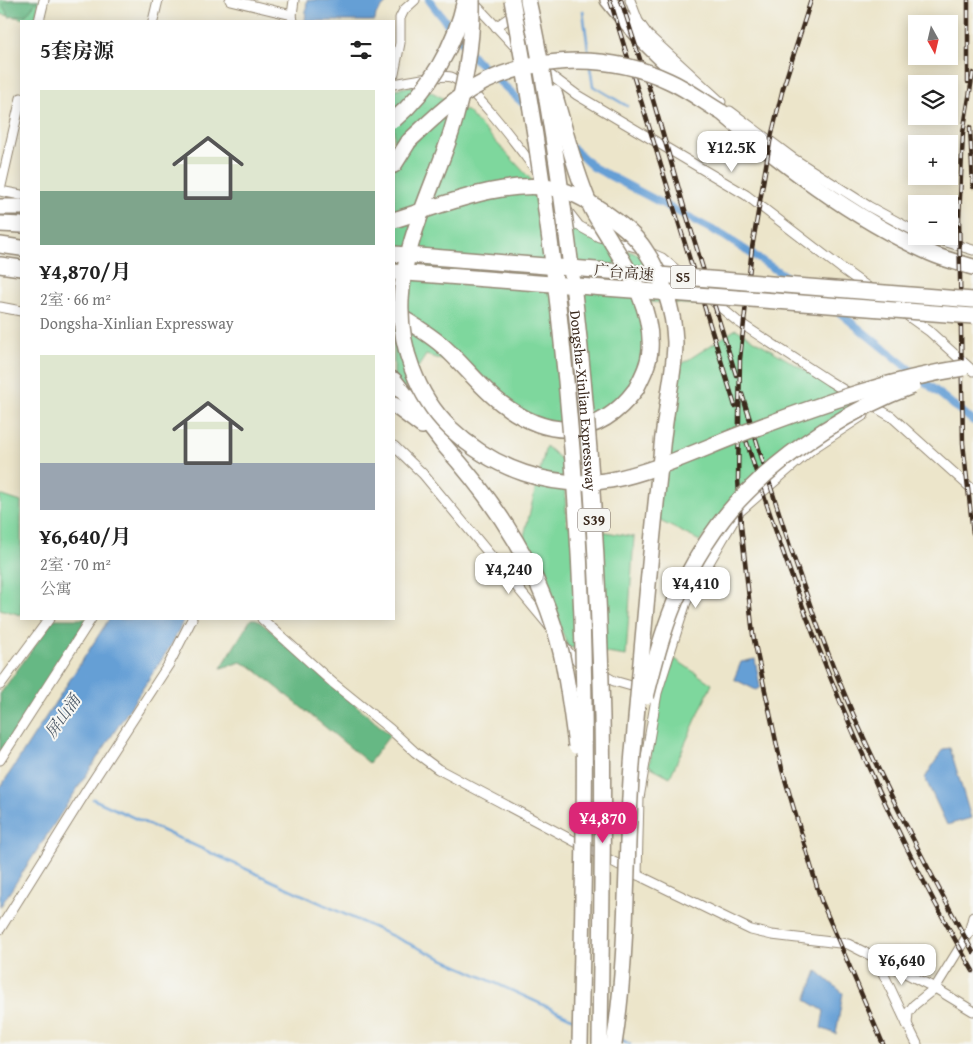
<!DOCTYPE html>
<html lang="zh">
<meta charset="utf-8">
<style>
body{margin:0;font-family:"Gentium Book Plus","Noto Serif SC",serif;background:#f6f6f6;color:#222;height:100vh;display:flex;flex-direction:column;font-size:19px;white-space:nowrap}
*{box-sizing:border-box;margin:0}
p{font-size:16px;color:#767676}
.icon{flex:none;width:28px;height:28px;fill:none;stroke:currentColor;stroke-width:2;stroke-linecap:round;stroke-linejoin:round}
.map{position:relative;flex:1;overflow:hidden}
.sheet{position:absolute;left:20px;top:20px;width:375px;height:600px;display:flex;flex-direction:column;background:#fff;border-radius:0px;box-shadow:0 2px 12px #0003}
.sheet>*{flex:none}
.needle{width:32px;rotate:172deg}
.tools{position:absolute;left:908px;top:15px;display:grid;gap:10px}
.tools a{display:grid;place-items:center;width:50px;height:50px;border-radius:0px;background:#fff;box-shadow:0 2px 12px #0003;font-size:25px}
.price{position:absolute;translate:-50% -42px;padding:0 11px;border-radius:10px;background:#fff;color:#222;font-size:16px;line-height:32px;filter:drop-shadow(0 1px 2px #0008)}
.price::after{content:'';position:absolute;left:50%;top:30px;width:15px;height:11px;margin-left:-8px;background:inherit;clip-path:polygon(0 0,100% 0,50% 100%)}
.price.on{background:#db2777;color:#fff}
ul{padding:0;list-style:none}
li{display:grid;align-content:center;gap:10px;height:265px;padding:0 20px}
li span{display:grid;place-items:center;height:155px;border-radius:0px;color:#555}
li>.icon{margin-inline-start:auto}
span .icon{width:90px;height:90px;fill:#fffc;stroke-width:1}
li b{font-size:21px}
h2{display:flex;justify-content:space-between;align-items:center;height:60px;padding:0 20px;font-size:21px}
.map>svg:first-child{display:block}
.green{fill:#7ed79d;stroke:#5c805e}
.forest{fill:#66b884;stroke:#507151}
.water{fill:#659fd5;stroke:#50647a}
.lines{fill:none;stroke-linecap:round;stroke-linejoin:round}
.stream{stroke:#659fd5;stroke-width:2.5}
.canal{stroke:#659fd5;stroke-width:8}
.street-casing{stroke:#948874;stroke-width:11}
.highway-casing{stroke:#948874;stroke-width:18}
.street{stroke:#fff;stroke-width:9}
.highway{stroke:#fff;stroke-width:15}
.rail-casing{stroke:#3b2a1e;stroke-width:4.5}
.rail{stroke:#f6f6f2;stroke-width:2.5;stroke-dasharray:8;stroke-linecap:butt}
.highway-bridge-casing{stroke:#948874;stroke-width:18;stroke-linecap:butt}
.highway-bridge{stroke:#fff;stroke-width:15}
.labels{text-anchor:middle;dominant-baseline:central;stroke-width:4;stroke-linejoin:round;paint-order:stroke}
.shield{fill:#f6f6f2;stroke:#73675e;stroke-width:1}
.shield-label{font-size:14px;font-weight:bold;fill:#3b2a1e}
.street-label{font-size:15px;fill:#3b2a1e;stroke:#f6f6f2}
.water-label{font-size:16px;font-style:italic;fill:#4c5967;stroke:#f6f6f2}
</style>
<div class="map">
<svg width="973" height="1044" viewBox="0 0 973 1044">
<rect width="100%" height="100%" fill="#f6f6f2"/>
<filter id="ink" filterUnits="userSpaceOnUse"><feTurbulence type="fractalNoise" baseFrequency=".02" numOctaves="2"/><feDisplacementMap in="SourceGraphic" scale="10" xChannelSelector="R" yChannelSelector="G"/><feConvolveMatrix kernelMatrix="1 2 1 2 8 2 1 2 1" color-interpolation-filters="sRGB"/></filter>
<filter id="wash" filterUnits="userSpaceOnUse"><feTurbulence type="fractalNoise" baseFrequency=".0096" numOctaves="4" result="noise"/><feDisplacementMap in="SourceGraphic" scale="20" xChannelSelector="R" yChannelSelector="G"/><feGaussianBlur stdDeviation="1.12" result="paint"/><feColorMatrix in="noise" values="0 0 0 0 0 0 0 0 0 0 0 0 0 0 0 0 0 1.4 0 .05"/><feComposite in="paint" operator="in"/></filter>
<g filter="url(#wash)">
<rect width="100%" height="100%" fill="#ece5ca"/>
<g class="green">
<path d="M 0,0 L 39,0 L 35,21 L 0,14 Z"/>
<path d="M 419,85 L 468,112 L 578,230 L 599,242 L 641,255 L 708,305 L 648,302 L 641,367 L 620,403 L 597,418 L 551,423 L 511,406 L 477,371 L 426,355 L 401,394 L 394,390 L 394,100 L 396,89 Z"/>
<path d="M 736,329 L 858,402 L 781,452 L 700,541 L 650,516 L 677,367 Z"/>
<path d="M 546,446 L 563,461 L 567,525 L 634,537 L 626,656 L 568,647 L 524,536 Z"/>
<path d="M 0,495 L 21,502 L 21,615 L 0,609 Z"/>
<path d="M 675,659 L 712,684 L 670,777 L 649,766 L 661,694 Z"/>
</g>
<g class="forest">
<path d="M 11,0 L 38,0 L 26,15 L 9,17 L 2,4 Z"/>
<path d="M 54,619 L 87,619 L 0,753 L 0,694 Z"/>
<path d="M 251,619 L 256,619 L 270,630 L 390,735 L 369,763 L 252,667 L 241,662 L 221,668 Z"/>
</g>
<g class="water">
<path d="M 307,0 L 389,0 L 376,14 L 375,21 L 305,21 Z"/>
<path d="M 109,619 L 184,619 L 173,642 L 0,907 L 0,788 Z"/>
<path d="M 755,659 L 760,687 L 756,690 L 734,679 L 741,662 Z"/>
<path d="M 950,748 L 971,818 L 947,825 L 925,778 L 943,749 Z"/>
<path d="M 817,971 L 843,993 L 836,1034 L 821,1028 L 824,1011 L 806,1000 Z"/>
</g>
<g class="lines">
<g class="stream">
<path d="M 583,11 L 589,56"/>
<path d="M 590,67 L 593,86 L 627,106"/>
<path d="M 93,799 L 576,1020"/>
<path d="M 620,1039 L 630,1044"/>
</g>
<g class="canal">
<path d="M 429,0 L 475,59 L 550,128"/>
<path d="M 574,149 L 593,167 L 724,236 L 796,283"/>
<path d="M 835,309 L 973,421"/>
</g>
</g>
</g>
<g filter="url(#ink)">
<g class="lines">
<defs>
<g id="street">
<path d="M 230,0 L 292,15"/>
<path d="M 630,0 L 638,21 L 648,35 L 721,102"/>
<path d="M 473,2 L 520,52"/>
<path d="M 39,21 L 44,0"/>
<path d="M 153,21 L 158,0"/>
<path d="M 293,21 L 292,15 L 294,0"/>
<path d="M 496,27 L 516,13"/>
<path d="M 542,69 L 577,95 L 746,195 L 841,268 L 929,331 L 973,371"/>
<path d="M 394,74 L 400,43 L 400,18 L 404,10 L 415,0"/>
<path d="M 394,84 C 405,82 443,74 451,77 C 474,85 522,152 539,174"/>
<path d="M 730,111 L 794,159 L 868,206 L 916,232"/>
<path d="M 0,190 L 21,98"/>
<path d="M 0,191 L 21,195"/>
<path d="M 565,208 L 579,226 L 599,237 L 639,248 L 662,258 L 737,321 L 829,381 L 852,395"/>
<path d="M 927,236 L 973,250"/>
<path d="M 0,307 L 21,311"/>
<path d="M 868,403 L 892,417 L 973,490"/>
<path d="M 394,446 L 423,474 L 550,627"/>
<path d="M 262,619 L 333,683 L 390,729 L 415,752 L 438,769 L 468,785 L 642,877 L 751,930 L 772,935 L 848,944 L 935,988 L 973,1011"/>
<path d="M 562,644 L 573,658 L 614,681 L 642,689"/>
<path d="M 0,685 L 49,619"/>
<path d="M 0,760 L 91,619"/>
<path d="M 637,875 L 639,798 L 657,693 L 686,602 L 738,513 L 812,449 L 864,415"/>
<path d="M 0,929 L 87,790 L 169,664 L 192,619"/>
<path d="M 876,958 L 907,1024"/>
<path d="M 917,1044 L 907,1024 L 908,1013 L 914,1005 L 935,988 L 969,933 L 973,917"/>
</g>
<g id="highway">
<path d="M 608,0 C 638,39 675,72 712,104 C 778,161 850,217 930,253 C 943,259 959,263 973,267"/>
<path d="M 394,165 L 409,141"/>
<path d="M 0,207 L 21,207"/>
<path d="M 0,224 L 21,225"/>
<path d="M 0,245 L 21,248"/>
<path d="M 0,265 L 21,268"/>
<path d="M 394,313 C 411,323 429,334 444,347 C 464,365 480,387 501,403 C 549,440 598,440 636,389"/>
<path d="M 394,380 L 444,445"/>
<path d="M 394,405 L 422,426"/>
</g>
</defs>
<use href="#street" class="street-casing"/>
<use href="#highway" class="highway-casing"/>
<use href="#street" class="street"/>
<use href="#highway" class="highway"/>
<defs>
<g id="rail">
<path d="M 610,0 L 735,406"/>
<path d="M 621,0 L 653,100 L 684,207 L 736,375"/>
<path d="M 811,0 L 783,88 L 770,142 L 752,248 L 740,359 L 738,479 L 741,525 L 753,635 L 782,769 L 821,900 L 883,1044"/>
<path d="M 973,73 L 963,133 L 959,218 L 963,443 L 973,533"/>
<path d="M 968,82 L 968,0"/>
<path d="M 970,127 L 973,187"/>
<path d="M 742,394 C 776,505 810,617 857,723 C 892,801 932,877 973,952"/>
<path d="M 742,427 C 800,616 873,800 973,971"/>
</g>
</defs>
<use href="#rail" class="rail-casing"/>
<use href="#rail" class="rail"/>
<defs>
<g id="highway-bridge">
<path d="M 472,0 C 473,45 464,90 451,133 C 433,188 404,241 401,300 C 399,346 417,396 450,428 C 492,468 552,491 611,480 C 661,470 709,445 757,428 C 824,403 892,379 963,368"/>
<path d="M 512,0 C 550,204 574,410 582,617 C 587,760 583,902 580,1044"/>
<path id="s1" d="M 528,0 C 542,64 552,128 561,192 C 586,366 598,542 602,717 C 604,826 601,935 600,1044"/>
<path d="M 554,93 C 565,130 574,168 589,203 C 595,217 605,230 612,243 C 631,273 653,313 650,350 C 649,364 642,377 636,389"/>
<path d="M 394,120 C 430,89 455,46 465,0"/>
<path d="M 409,141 C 425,126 440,111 458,98 C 517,55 603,50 669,81 C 687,89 704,102 721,112"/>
<path d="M 394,220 C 443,205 506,178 557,189 C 573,192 588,201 601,210 C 616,220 635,234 645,250 C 662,275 674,311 675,342 C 675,362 671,381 668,401 C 664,426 661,451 659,476 C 649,564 642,653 634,741 C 624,842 630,944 614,1044"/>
<path d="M 394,254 L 973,300"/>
<path d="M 394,272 L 973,316"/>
<path d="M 444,445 C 498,505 542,572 561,652 C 568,683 572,715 576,746"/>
<path d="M 646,697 C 654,665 662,633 675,602 C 691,564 717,521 747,492 C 792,447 853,408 912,386"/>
</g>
</defs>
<use href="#highway-bridge" class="highway-bridge-casing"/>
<use href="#highway-bridge" class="highway-bridge"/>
</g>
</g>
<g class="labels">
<g class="shield">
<rect x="670.5" y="265.5" width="25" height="23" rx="4"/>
<rect x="578" y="508.5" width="32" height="23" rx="4"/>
</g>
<g class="shield-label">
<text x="683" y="277">S5</text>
<text x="594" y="520">S39</text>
</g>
<g class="street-label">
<text transform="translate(624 272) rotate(5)">广台高速</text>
<text stroke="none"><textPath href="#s1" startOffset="405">Dongsha-Xinlian Expressway</textPath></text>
</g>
<g class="water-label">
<text transform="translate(62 716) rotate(-55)">屏山涌</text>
</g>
</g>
</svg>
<div class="tools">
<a><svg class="needle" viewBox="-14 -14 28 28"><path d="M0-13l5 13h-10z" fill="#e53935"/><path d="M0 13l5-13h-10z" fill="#767676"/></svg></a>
<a><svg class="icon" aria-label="layers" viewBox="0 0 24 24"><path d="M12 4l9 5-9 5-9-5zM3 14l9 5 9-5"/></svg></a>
<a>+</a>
<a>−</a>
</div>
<b class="price" style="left:732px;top:173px">¥12.5K</b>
<b class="price" style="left:509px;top:595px">¥4,240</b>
<b class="price" style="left:696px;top:609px">¥4,410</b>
<b class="price on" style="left:603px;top:844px">¥4,870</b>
<b class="price" style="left:902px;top:986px">¥6,640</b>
<section class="sheet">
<h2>5套房源<svg class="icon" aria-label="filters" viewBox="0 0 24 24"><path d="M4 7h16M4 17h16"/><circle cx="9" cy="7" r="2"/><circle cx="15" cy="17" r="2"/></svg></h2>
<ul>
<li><span style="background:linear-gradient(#dfe7d0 65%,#7fa58c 0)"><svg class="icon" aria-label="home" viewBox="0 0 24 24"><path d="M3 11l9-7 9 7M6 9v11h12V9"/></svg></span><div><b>¥4,870/月</b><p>2室 · 66 m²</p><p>Dongsha-Xinlian Expressway</p></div></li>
<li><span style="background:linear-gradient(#dfe7d0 70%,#9aa5b1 0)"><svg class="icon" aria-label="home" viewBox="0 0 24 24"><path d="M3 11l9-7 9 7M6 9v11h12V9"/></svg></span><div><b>¥6,640/月</b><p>2室 · 70 m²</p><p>公寓</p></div></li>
</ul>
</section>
</div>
